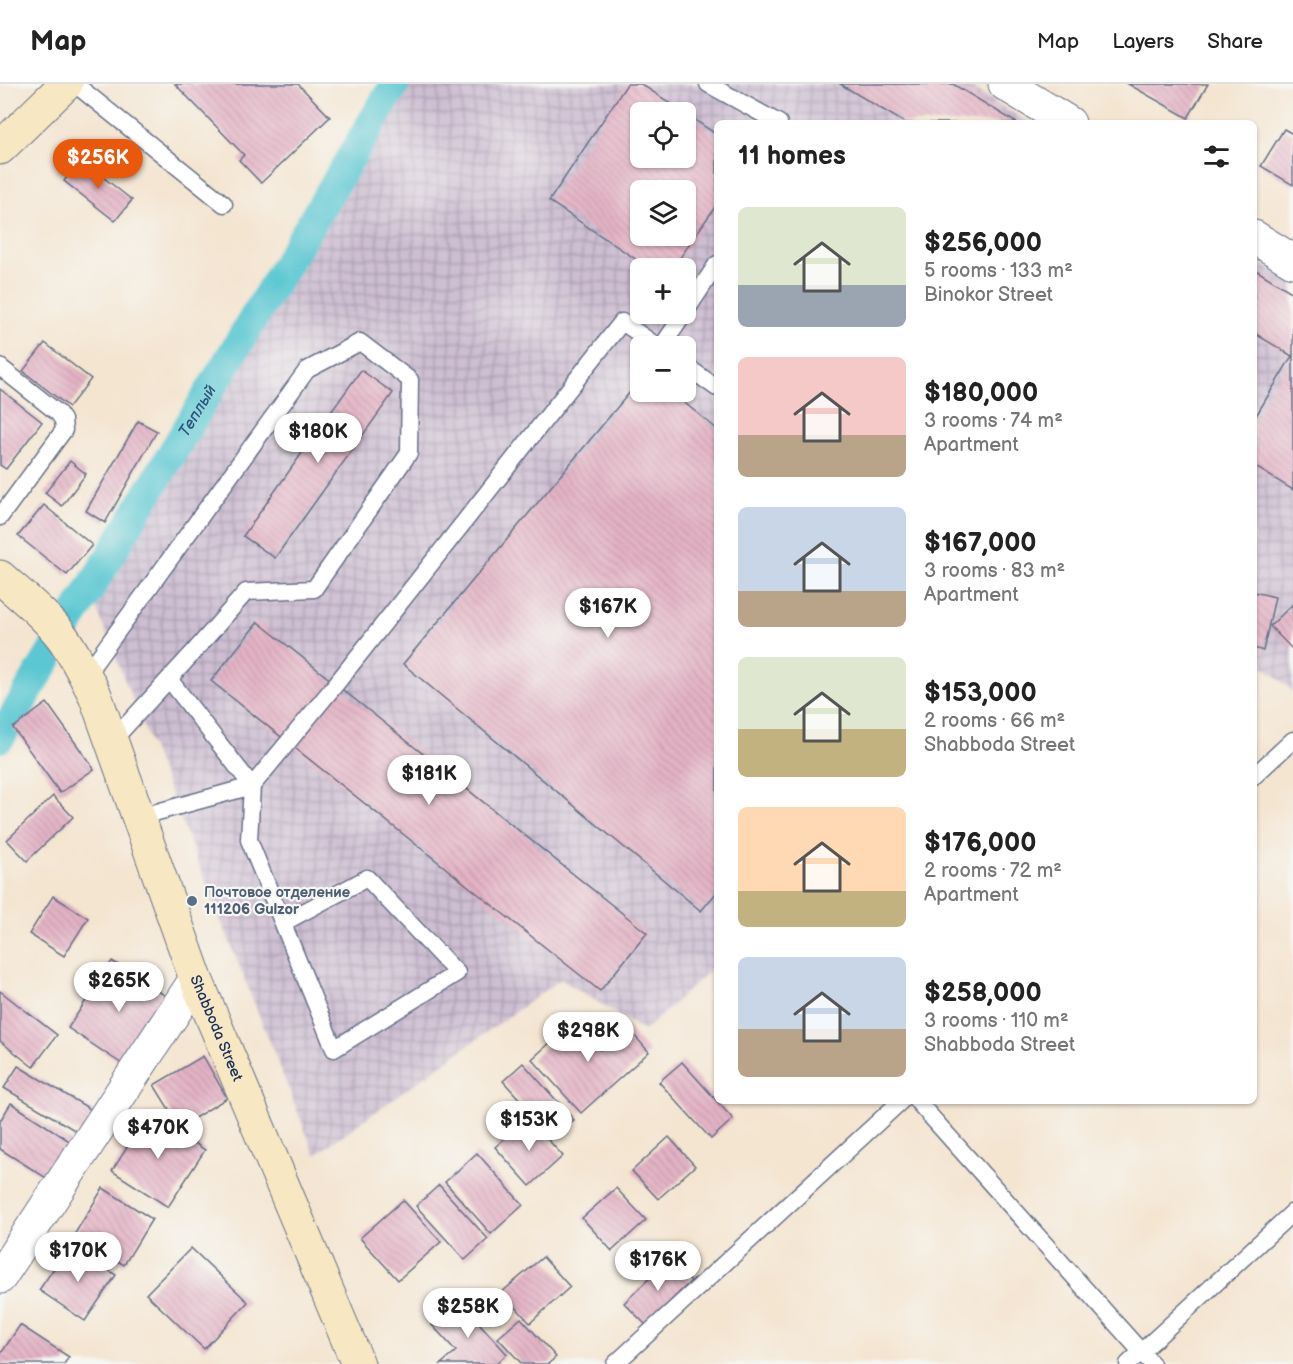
<!DOCTYPE html>
<meta charset="utf-8">
<style>
body{margin:0;font-family:"Balsamiq Sans",sans-serif;background:#f6f6f6;color:#222;height:100vh;display:flex;flex-direction:column;font-size:22px;white-space:nowrap}
*{box-sizing:border-box;margin:0}
p{font-size:20px;color:#767676}
.icon{flex:none;width:33px;height:33px;fill:none;stroke:currentColor;stroke-width:2;stroke-linecap:round;stroke-linejoin:round}
.map{position:relative;flex:1;overflow:hidden}
.panel{position:absolute;left:714px;top:36px;width:543px;height:984px;display:flex;flex-direction:column;background:#fff;border-radius:9px;box-shadow:0 2px 4px #0004}
.panel>*{flex:none}
.tools{position:absolute;left:630px;top:18px;display:grid;gap:12px}
.tools a{display:grid;place-items:center;width:66px;height:66px;border-radius:9px;background:#fff;box-shadow:0 2px 4px #0004;font-size:30px}
.price{position:absolute;translate:-50% -51px;padding:0 14px;border-radius:21px;background:#fff;color:#222;font-size:20px;line-height:39px;filter:drop-shadow(0 2px 3px #0008)}
.price::after{content:'';position:absolute;left:50%;top:36px;width:18px;height:14px;margin-left:-9px;background:inherit;clip-path:polygon(0 0,100% 0,50% 100%)}
.price.current{background:#ea580c;color:#fff}
ul{padding:0;list-style:none}
li{display:flex;align-items:center;gap:18px;height:150px;padding:0 24px}
li span{display:grid;place-items:center;flex:none;width:168px;height:120px;border-radius:9px;color:#555}
li>.icon{margin-inline-start:auto}
span .icon{width:72px;height:72px;fill:#fffc;stroke-width:1}
li b{font-size:26px}
h2{display:flex;justify-content:space-between;align-items:center;height:72px;padding:0 24px;font-size:26px}
header{display:flex;align-items:center;gap:36px;box-sizing:border-box;height:84px;padding:0 30px;background:#fff;border-bottom:2px solid #e0e0e0}
header strong{font-size:28px}
nav{display:flex;gap:33px;margin-inline-start:auto;font-size:21px}
.map>svg:first-child{display:block}
.industrial{fill:url(#industrial-grid);fill-rule:evenodd}
.lines{fill:none;stroke-linecap:round;stroke-linejoin:round}
.canal{stroke:#5ac7d2;stroke-width:30}
.building{fill:url(#building-back-hatch);fill-rule:evenodd}
.lane-casing{stroke:#676f86;stroke-width:19}
.street-casing{stroke:#676f86;stroke-width:35}
.secondary-casing{stroke:#676f86;stroke-width:35}
.lane{stroke:#fff;stroke-width:16}
.street{stroke:#fff;stroke-width:33}
.secondary{stroke:#f7e8c3;stroke-width:33}
.service-dot{fill:#5c6f8a;stroke:#f6f6f2;stroke-width:2}
.labels{text-anchor:middle;dominant-baseline:central;stroke-width:4.5;stroke-linejoin:round;paint-order:stroke}
.service-label{font-size:15px;font-weight:bold;fill:#4e5e75;stroke:#f6f6f2;text-anchor:start}
.street-label{font-size:15px;fill:#1b2f5e;stroke:#f6f6f2}
.water-label{font-size:16px;font-style:italic;fill:#2b557b;stroke:#f6f6f2}
</style>
<header>
<strong>Map</strong>
<nav><a>Map</a><a>Layers</a><a>Share</a></nav>
</header>
<div class="map">
<svg width="1293" height="1280" viewBox="0 0 1293 1280">
<defs>
<pattern id="industrial-grid" width="8" height="8" patternUnits="userSpaceOnUse" patternTransform="scale(1.5)"><rect width="8" height="8" fill="#cebed2"/><path d="M0 4h8M4 0v8" fill="none" stroke="#a69bae"/></pattern>
<pattern id="building-back-hatch" width="6" height="6" patternUnits="userSpaceOnUse" patternTransform="scale(1.5)"><rect width="6" height="6" fill="#e4b3c5"/><path d="M-1 5l2 2M0 0l6 6M5-1l2 2" fill="none" stroke="#c39aac"/></pattern>
</defs>
<rect width="100%" height="100%" fill="#f6f6f2"/>
<filter id="ink" filterUnits="userSpaceOnUse"><feTurbulence type="fractalNoise" baseFrequency=".0167" numOctaves="2"/><feDisplacementMap in="SourceGraphic" scale="12" xChannelSelector="R" yChannelSelector="G"/><feConvolveMatrix kernelMatrix="1 2 1 2 8 2 1 2 1" color-interpolation-filters="sRGB"/></filter>
<filter id="wash" filterUnits="userSpaceOnUse"><feTurbulence type="fractalNoise" baseFrequency=".008" numOctaves="4" result="noise"/><feDisplacementMap in="SourceGraphic" scale="24" xChannelSelector="R" yChannelSelector="G"/><feGaussianBlur stdDeviation="1.35" result="paint"/><feColorMatrix in="noise" values="0 0 0 0 0 0 0 0 0 0 0 0 0 0 0 0 0 1.4 0 .05"/><feComposite in="paint" operator="in"/></filter>
<g filter="url(#wash)">
<rect width="100%" height="100%" fill="#f4e5d1"/>
<g class="industrial">
<path d="M 399,0 L 965,0 L 1029,39 L 717,39 L 717,880 L 644,947 L 561,895 L 315,1071 L 94,519 ZM 640,28 L 686,28 L 686,74 L 640,74 ZM 640,106 L 686,106 L 686,152 L 640,152 ZM 640,184 L 686,184 L 686,230 L 640,230 ZM 640,262 L 686,262 L 686,308 L 640,308 Z"/>
<path d="M 1254,175 L 1293,199 L 1293,607 L 1254,574 Z"/>
</g>
<g class="lines">
<path class="canal" id="s1" d="M 0,654 L 395,0"/>
</g>
<g id="blocks">
<g class="building">
<path d="M 175,0 L 298,0 L 330,33 L 261,99 L 239,76 L 244,71 Z"/>
<path d="M 627,0 L 641,0 L 684,28 L 640,28 L 640,74 L 686,74 L 686,30 L 717,51 L 717,120 L 673,184 L 649,184 L 549,117 ZM 640,106 L 686,106 L 686,152 L 640,152 Z"/>
<path d="M 840,0 L 953,0 L 1017,39 L 905,39 Z"/>
<path d="M 1128,0 L 1208,0 L 1188,34 Z"/>
<path d="M 1284,45 L 1293,50 L 1293,101 L 1261,82 Z"/>
<path d="M 80,75 L 132,116 L 115,137 L 64,97 Z"/>
<path d="M 1254,185 L 1293,209 L 1293,406 L 1254,382 L 1254,335 L 1292,272 L 1254,249 Z"/>
<path d="M 45,259 L 91,295 L 69,323 L 23,287 Z"/>
<path d="M 361,286 L 393,309 L 275,474 L 243,452 Z"/>
<path d="M 640,296 L 640,308 L 671,308 L 717,345 L 717,808 L 701,827 L 403,580 Z"/>
<path d="M 0,305 L 42,338 L 6,385 L 0,381 Z"/>
<path d="M 138,337 L 157,347 L 105,439 L 86,427 Z"/>
<path d="M 70,377 L 86,390 L 62,422 L 45,409 Z"/>
<path d="M 44,421 L 92,461 L 67,491 L 18,452 Z"/>
<path d="M 1254,508 L 1275,513 L 1263,567 L 1254,564 Z"/>
<path d="M 1293,520 L 1293,566 L 1270,542 Z"/>
<path d="M 258,538 L 647,849 L 600,907 L 211,597 Z"/>
<path d="M 47,619 L 94,685 L 60,709 L 13,644 Z"/>
<path d="M 53,712 L 73,733 L 27,777 L 7,756 Z"/>
<path d="M 53,812 L 88,834 L 64,872 L 29,850 Z"/>
<path d="M 112,877 L 169,914 L 125,982 L 68,944 Z"/>
<path d="M 0,907 L 57,951 L 33,983 L 0,957 Z"/>
<path d="M 574,937 L 600,966 L 626,942 L 649,968 L 581,1029 L 532,975 Z"/>
<path d="M 203,972 L 227,1014 L 180,1043 L 154,1001 Z"/>
<path d="M 682,978 L 733,1035 L 711,1055 L 659,998 Z"/>
<path d="M 523,979 L 574,1036 L 554,1053 L 503,997 Z"/>
<path d="M 18,982 L 95,1028 L 81,1050 L 4,1004 Z"/>
<path d="M 11,1019 L 74,1060 L 51,1097 L 0,1065 L 0,1037 Z"/>
<path d="M 149,1029 L 205,1066 L 168,1123 L 112,1087 Z"/>
<path d="M 528,1034 L 563,1072 L 530,1102 L 495,1063 Z"/>
<path d="M 669,1053 L 695,1082 L 658,1115 L 632,1087 Z"/>
<path d="M 477,1069 L 523,1121 L 491,1150 L 445,1098 Z"/>
<path d="M 439,1101 L 488,1155 L 465,1176 L 416,1122 Z"/>
<path d="M 103,1104 L 152,1135 L 124,1181 L 74,1151 Z"/>
<path d="M 616,1104 L 646,1136 L 612,1167 L 582,1134 Z"/>
<path d="M 403,1116 L 441,1158 L 398,1196 L 360,1154 Z"/>
<path d="M 70,1161 L 116,1191 L 85,1237 L 39,1206 Z"/>
<path d="M 191,1164 L 248,1218 L 204,1265 L 146,1210 Z"/>
<path d="M 543,1173 L 570,1203 L 530,1239 L 502,1208 Z"/>
<path d="M 669,1175 L 691,1197 L 646,1241 L 624,1219 Z"/>
<path d="M 459,1217 L 507,1270 L 496,1280 L 441,1280 L 456,1267 L 432,1241 Z"/>
<path d="M 521,1234 L 556,1273 L 548,1280 L 522,1280 L 498,1254 Z"/>
<path d="M 20,1241 L 69,1273 L 64,1280 L 0,1280 L 0,1271 Z"/>
</g>
</g>
</g>
<g filter="url(#ink)">
<use href="#blocks" fill-opacity="0" stroke="#676f86" stroke-width="1.5"/>
<g class="lines">
<defs>
<g id="lane">
<path d="M 75,0 L 224,120"/>
<path d="M 708,0 L 779,39"/>
<path d="M 686,227 L 717,180"/>
<path d="M 662,262 L 684,230"/>
<path d="M 686,282 L 717,304"/>
<path d="M 0,283 L 58,329 L 63,336 L 64,346 L 0,433"/>
<path d="M 85,592 L 307,286 L 360,258 L 410,296 L 409,369 L 314,505 L 246,508 L 191,571 L 112,657"/>
<path d="M 169,595 L 252,702 L 249,756 L 334,965 L 457,889 L 367,794 L 283,839"/>
<path d="M 1254,692 L 1293,656"/>
<path d="M 139,733 L 252,702 L 336,600 L 622,238 L 657,262"/>
<path d="M 917,1017 L 1152,1280"/>
<path d="M 615,1280 L 901,1017"/>
<path d="M 1128,1280 L 1293,1128"/>
</g>
<g id="street">
<path d="M 1005,0 L 1069,39"/>
<path d="M 1254,153 L 1293,177"/>
<path d="M 0,1193 L 196,895"/>
</g>
<g id="secondary">
<path d="M 0,64 L 66,0"/>
<path id="s2" d="M 0,493 C 21,512 46,531 63,554 C 76,572 85,592 95,611 L 196,895 L 358,1280"/>
</g>
</defs>
<use href="#lane" class="lane-casing"/>
<use href="#street" class="street-casing"/>
<use href="#secondary" class="secondary-casing"/>
<use href="#lane" class="lane"/>
<use href="#street" class="street"/>
<use href="#secondary" class="secondary"/>
</g>
</g>
<circle class="service-dot" cx="192" cy="817" r="6"/>
<g class="labels">
<g class="service-label">
<text x="204" y="808">Почтовое отделение<tspan x="204" dy="17">111206 Gulzor</tspan></text>
</g>
<g class="street-label">
<text stroke="none"><textPath href="#s2" startOffset="508">Shabboda Street</textPath></text>
</g>
<g class="water-label">
<text stroke="none"><textPath href="#s1" startOffset="382">Теплый</textPath></text>
</g>
</g>
</svg>
<div class="tools">
<a><svg class="icon" aria-label="locate" viewBox="0 0 24 24"><circle cx="12" cy="12" r="6"/><path d="M12 2v4M12 18v4M2 12h4M18 12h4"/></svg></a>
<a><svg class="icon" aria-label="layers" viewBox="0 0 24 24"><path d="M12 4l9 5-9 5-9-5zM3 14l9 5 9-5"/></svg></a>
<a>+</a>
<a>−</a>
</div>
<b class="price current" style="left:98px;top:106px">$256K</b>
<b class="price" style="left:318px;top:380px">$180K</b>
<b class="price" style="left:608px;top:555px">$167K</b>
<b class="price" style="left:429px;top:722px">$181K</b>
<b class="price" style="left:119px;top:929px">$265K</b>
<b class="price" style="left:588px;top:979px">$298K</b>
<b class="price" style="left:529px;top:1068px">$153K</b>
<b class="price" style="left:158px;top:1076px">$470K</b>
<b class="price" style="left:78px;top:1199px">$170K</b>
<b class="price" style="left:658px;top:1208px">$176K</b>
<b class="price" style="left:468px;top:1255px">$258K</b>
<section class="panel">
<h2>11 homes<svg class="icon" aria-label="filters" viewBox="0 0 24 24"><path d="M4 7h16M4 17h16"/><circle cx="9" cy="7" r="2"/><circle cx="15" cy="17" r="2"/></svg></h2>
<ul>
<li><span style="background:linear-gradient(#dfe7d0 65%,#9aa5b1 0)"><svg class="icon" aria-label="home" viewBox="0 0 24 24"><path d="M3 11l9-7 9 7M6 9v11h12V9"/></svg></span><div><b>$256,000</b><p>5 rooms · 133 m²</p><p>Binokor Street</p></div></li>
<li><span style="background:linear-gradient(#f6c9c9 65%,#b9a48a 0)"><svg class="icon" aria-label="home" viewBox="0 0 24 24"><path d="M3 11l9-7 9 7M6 9v11h12V9"/></svg></span><div><b>$180,000</b><p>3 rooms · 74 m²</p><p>Apartment</p></div></li>
<li><span style="background:linear-gradient(#c9d6e8 70%,#b9a48a 0)"><svg class="icon" aria-label="home" viewBox="0 0 24 24"><path d="M3 11l9-7 9 7M6 9v11h12V9"/></svg></span><div><b>$167,000</b><p>3 rooms · 83 m²</p><p>Apartment</p></div></li>
<li><span style="background:linear-gradient(#dfe7d0 60%,#c2b280 0)"><svg class="icon" aria-label="home" viewBox="0 0 24 24"><path d="M3 11l9-7 9 7M6 9v11h12V9"/></svg></span><div><b>$153,000</b><p>2 rooms · 66 m²</p><p>Shabboda Street</p></div></li>
<li><span style="background:linear-gradient(#ffd9b3 70%,#c2b280 0)"><svg class="icon" aria-label="home" viewBox="0 0 24 24"><path d="M3 11l9-7 9 7M6 9v11h12V9"/></svg></span><div><b>$176,000</b><p>2 rooms · 72 m²</p><p>Apartment</p></div></li>
<li><span style="background:linear-gradient(#c9d6e8 60%,#b9a48a 0)"><svg class="icon" aria-label="home" viewBox="0 0 24 24"><path d="M3 11l9-7 9 7M6 9v11h12V9"/></svg></span><div><b>$258,000</b><p>3 rooms · 110 m²</p><p>Shabboda Street</p></div></li>
</ul>
</section>
</div>
